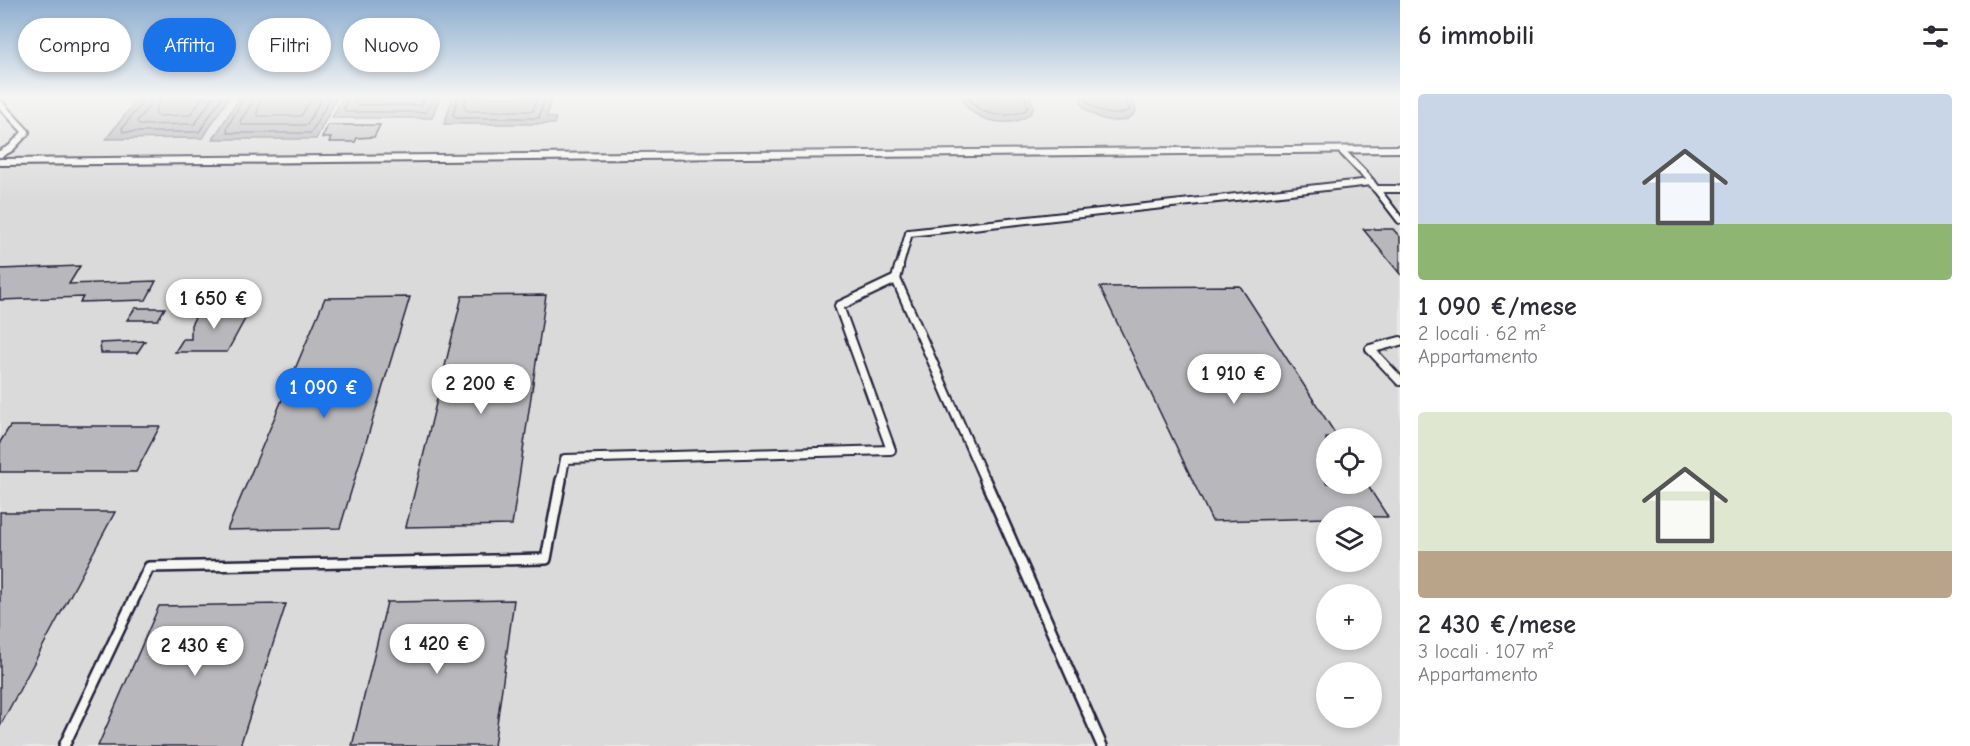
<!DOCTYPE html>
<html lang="it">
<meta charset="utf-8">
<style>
body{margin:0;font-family:"Comic Neue",sans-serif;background:#f7f7f7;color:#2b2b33;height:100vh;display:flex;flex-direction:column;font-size:22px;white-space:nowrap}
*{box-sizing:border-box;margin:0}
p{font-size:20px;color:#7c7c81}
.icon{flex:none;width:33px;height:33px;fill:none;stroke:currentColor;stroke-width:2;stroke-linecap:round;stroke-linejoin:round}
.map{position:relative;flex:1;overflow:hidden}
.details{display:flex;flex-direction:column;background:#fff;width:570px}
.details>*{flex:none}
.banner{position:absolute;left:18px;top:18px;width:570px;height:54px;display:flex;gap:12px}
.controls{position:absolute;left:1316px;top:428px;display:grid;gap:12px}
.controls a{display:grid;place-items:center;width:66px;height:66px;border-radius:50%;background:#fff;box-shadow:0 3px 9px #0003;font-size:30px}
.price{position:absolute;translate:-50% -51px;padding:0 14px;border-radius:21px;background:#fff;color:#222;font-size:20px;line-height:39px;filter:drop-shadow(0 2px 3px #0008)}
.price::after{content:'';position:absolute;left:50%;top:36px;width:18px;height:14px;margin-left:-9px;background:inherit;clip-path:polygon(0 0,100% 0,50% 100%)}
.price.current{background:#1a73e8;color:#fff}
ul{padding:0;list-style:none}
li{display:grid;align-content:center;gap:12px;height:318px;padding:0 18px}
li span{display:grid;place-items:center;height:186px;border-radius:6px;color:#555}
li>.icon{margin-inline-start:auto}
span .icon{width:108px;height:108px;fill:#fffc;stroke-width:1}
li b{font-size:26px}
h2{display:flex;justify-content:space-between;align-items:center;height:72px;padding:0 18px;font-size:26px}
.chip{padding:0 21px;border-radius:27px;background:#fff;box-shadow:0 3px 9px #0003;font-size:21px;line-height:54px}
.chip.current{background:#1a73e8;color:#fff}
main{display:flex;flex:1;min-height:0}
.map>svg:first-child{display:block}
.built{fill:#dadada;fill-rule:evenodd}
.water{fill:#a5a5ac;stroke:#71717f;stroke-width:1.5}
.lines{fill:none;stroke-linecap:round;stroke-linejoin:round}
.shore{stroke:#565668;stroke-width:1.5}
.building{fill:#b8b8bc;stroke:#22223b;stroke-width:1.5}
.service-far2-casing{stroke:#22223b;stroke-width:10}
.service-far1-casing{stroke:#22223b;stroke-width:12}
.service-casing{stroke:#22223b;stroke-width:14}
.service-far2{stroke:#f6f6f2;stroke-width:6}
.service-far1{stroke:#f6f6f2;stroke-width:8}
.service{stroke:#f6f6f2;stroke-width:9}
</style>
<main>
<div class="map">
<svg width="1400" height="746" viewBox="0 0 1400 746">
<rect width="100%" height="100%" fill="#e9e9e7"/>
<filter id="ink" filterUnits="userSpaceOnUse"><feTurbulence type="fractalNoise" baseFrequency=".0167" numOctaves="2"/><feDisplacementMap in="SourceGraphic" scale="12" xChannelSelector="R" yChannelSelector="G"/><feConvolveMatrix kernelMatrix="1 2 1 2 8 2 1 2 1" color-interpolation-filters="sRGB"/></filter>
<g filter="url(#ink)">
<path class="built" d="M 0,97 L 1400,97 L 1400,746 L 0,746 ZM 1326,438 L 1371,438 L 1371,483 L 1326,483 ZM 1326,516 L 1371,516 L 1371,561 L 1326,561 ZM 1326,594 L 1371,594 L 1371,639 L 1326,639 ZM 1326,672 L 1371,672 L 1371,717 L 1326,717 Z"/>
<g class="water">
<path d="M 139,97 L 229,97 L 203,138 L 106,139 Z"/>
<path d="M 240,97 L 337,97 L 316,139 L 213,139 Z"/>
<path d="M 343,97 L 440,97 L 432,118 L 332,118 Z"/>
<path d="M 453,97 L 551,97 L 547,117 L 556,118 L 554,124 L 444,124 Z"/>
<path d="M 962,97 L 1030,97 L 1034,107 C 1024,133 967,123 962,97 Z"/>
<path d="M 1082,97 L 1126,97 L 1135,105 L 1136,111 C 1125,130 1089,119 1081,103 Z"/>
</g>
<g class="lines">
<g class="shore">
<path d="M 143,97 L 142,103 L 122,128 L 123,132 L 199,132 L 222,97"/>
<path d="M 151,97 L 149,106 L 137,121 L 139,125 L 195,124 L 213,97"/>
<path d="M 160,97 L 155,113 L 158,116 L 190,115 L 203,97"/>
<path d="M 244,97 L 227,128 L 228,133 L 311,133 L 331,97"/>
<path d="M 252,97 L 251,105 L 240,121 L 242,125 L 307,125 L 322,97"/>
<path d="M 261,97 L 257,113 L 259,116 L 301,116 L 312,97"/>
<path d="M 348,97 L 344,109 L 346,112 L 426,112 L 434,97"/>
<path d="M 355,97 L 355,103 L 358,105 L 421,105 L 426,97"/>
<path d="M 458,97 L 453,115 L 456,118 L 539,118 L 545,97"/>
<path d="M 466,97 L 464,108 L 467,111 L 533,111 L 537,97"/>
<path d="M 968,97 C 980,117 1006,119 1026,110 L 1028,107 L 1025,97"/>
<path d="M 1086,97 L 1087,102 C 1099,113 1115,118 1130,110 L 1123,97"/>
</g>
</g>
<g class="building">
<path d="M 328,125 L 380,125 L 374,137 L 357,138 L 355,142 L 329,142 L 331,138 L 322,138 Z"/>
<path d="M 1363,229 L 1393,229 L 1400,237 L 1400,274 Z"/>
<path d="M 80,266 L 69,284 L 156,281 L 146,300 L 80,302 L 83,297 L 0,300 L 0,269 Z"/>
<path d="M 1240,286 L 1338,438 L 1326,438 L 1326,483 L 1366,483 L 1388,517 L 1326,516 L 1326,518 L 1212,521 L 1100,287 Z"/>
<path d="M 546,295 L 512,525 L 406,527 L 462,296 Z"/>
<path d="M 410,297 L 340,528 L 227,530 L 325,298 Z"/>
<path d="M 135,308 L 165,308 L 158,320 L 127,320 Z"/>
<path d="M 200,308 L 251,308 L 227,352 L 175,352 L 183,339 L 191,339 L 191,325 Z"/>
<path d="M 145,341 L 137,353 L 101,353 L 100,343 Z"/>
<path d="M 10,426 L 160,426 L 136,472 L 0,472 L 0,442 Z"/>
<path d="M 0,512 L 115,512 L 0,726 Z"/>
<path d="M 514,600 L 494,746 L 352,746 L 387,602 Z"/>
<path d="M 286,604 L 240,746 L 98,746 L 159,606 Z"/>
</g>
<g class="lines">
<defs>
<g id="service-far2">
<path d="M 0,104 L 26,132 L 11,148 L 0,154"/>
<path d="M 1341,150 L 1367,177 L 1400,220"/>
<path d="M 0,162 L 1400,149"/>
<path d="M 1376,189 L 1400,189"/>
<path d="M 899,268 L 909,233 L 1371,182"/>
</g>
<g id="service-far1">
<path d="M 896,279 L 899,267"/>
<path d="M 1400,341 L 1370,349 L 1400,381"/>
<path d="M 561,481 L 565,459 L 891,450 L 839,306 L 896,279 L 985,481"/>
</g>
<g id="service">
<path d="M 985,480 L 1102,746"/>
<path d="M 64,746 L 149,567 L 546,559 L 561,480"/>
</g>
</defs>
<use href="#service-far2" class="service-far2-casing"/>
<use href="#service-far1" class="service-far1-casing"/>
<use href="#service" class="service-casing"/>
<use href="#service-far2" class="service-far2"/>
<use href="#service-far1" class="service-far1"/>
<use href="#service" class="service"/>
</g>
</g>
<linearGradient id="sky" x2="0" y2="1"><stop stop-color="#8daed0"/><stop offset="0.48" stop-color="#f5f5f4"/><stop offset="1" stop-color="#f5f5f4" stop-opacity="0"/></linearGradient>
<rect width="1400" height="201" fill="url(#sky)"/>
</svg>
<div class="controls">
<a><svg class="icon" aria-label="locate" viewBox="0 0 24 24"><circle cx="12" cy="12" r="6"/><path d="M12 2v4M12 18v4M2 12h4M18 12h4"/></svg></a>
<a><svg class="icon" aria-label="layers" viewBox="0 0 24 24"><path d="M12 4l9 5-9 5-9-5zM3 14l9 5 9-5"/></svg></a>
<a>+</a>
<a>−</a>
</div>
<b class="price" style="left:214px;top:330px">1 650 €</b>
<b class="price" style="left:1234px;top:405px">1 910 €</b>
<b class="price" style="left:481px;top:415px">2 200 €</b>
<b class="price current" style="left:324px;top:419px">1 090 €</b>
<b class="price" style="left:437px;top:675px">1 420 €</b>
<b class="price" style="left:195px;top:677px">2 430 €</b>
<div class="banner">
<a class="chip">Compra</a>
<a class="chip current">Affitta</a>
<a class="chip">Filtri</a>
<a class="chip">Nuovo</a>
</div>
</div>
<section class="details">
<h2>6 immobili<svg class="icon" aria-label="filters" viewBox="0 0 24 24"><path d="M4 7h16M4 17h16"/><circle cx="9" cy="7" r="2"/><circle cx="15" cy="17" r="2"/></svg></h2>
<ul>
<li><span style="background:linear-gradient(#c9d6e8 70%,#8fb573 0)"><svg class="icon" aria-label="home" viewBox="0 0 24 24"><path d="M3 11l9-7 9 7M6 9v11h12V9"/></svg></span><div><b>1 090 €/mese</b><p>2 locali · 62 m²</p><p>Appartamento</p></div></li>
<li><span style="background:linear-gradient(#dfe7d0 75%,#b9a48a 0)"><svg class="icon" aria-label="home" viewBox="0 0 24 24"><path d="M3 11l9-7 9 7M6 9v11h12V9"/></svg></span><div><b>2 430 €/mese</b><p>3 locali · 107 m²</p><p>Appartamento</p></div></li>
</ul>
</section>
</main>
